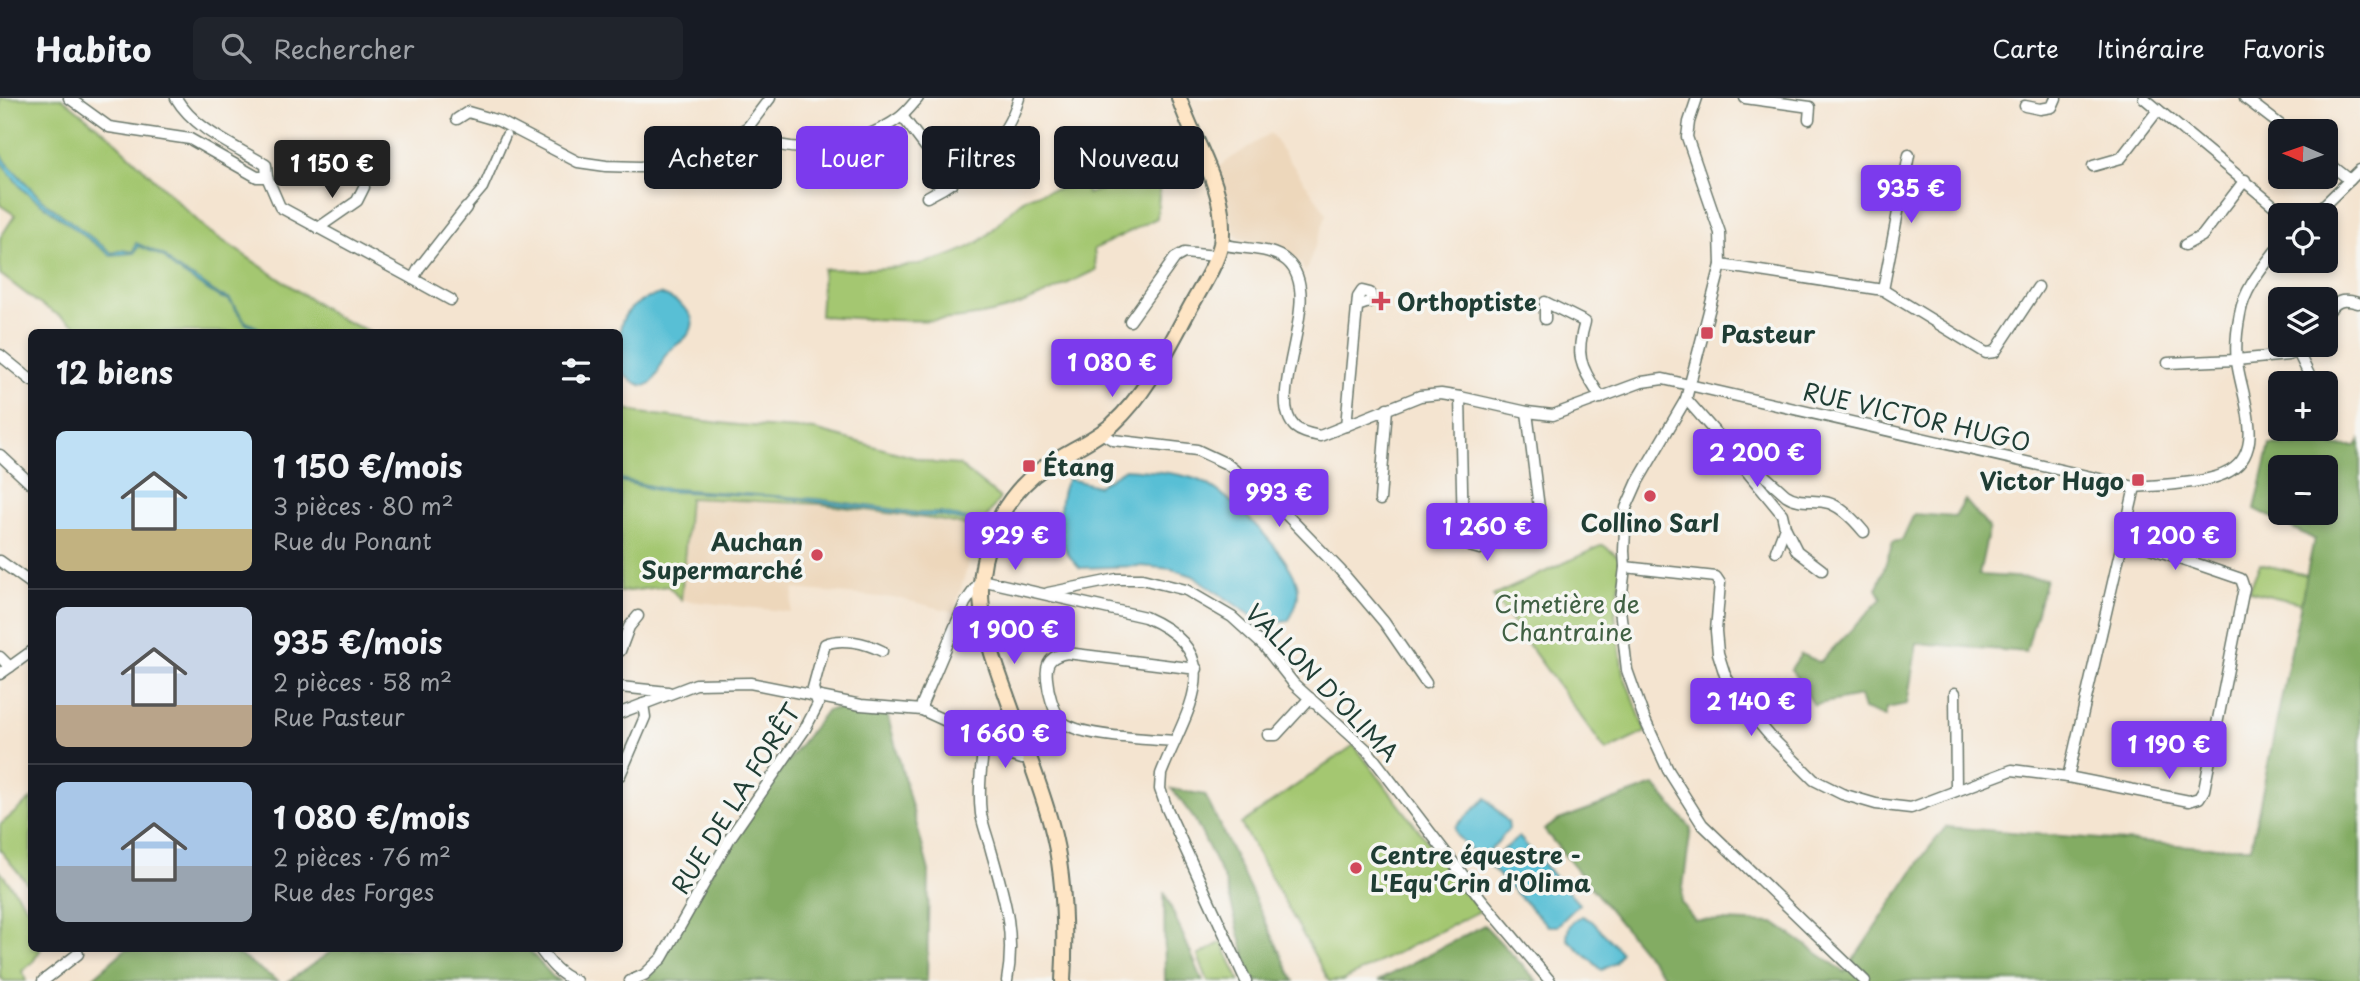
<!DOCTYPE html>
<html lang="fr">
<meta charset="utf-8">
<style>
body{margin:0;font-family:"Playpen Sans",sans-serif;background:#20242c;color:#f1f3f6;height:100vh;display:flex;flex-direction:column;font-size:26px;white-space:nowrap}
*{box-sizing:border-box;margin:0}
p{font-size:23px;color:#9ea1a6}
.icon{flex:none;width:38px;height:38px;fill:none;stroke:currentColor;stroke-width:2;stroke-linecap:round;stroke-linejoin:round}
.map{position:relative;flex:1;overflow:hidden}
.drawer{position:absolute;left:28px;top:231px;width:595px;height:623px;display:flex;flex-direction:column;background:#171b24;border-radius:10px;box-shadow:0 4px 10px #0003}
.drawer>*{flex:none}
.banner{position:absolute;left:644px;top:28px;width:665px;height:63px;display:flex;gap:14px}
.needle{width:46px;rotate:272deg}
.buttons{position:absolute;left:2268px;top:21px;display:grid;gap:14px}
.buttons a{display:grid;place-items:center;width:70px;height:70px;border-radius:10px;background:#171b24;box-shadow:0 4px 10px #0003;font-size:35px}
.price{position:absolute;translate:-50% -60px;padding:0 16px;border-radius:7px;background:#7c3aed;color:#fff;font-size:23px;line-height:46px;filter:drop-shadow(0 2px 4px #0008)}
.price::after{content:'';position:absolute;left:50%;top:42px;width:21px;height:16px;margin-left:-10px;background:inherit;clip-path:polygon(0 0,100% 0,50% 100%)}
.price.current{background:#222;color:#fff}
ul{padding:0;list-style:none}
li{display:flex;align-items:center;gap:21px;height:175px;padding:0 28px}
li+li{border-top:2px solid #363941}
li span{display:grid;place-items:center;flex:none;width:196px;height:140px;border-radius:10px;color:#555}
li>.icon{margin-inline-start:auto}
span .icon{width:84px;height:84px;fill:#fffc;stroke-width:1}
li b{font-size:30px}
h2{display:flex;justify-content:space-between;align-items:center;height:84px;padding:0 28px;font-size:30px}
.pill{padding:0 24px;border-radius:10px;background:#171b24;box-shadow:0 4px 10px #0003;font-size:24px;line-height:63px}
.pill.current{background:#7c3aed;color:#fff}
header{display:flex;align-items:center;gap:42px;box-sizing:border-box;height:98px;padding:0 35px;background:#171b24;border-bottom:2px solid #363941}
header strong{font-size:33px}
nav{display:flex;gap:38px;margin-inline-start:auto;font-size:24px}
.search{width:490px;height:63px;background:#20242c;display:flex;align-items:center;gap:18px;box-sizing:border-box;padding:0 24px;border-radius:10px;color:#9ea1a6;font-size:26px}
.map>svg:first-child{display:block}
.built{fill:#edd7bb}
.green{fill:#a4c771;stroke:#628252;stroke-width:2}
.forest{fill:#83ac63;stroke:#51744c;stroke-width:2;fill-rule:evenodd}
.water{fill:#58bfd5;stroke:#3c7e84;stroke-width:2}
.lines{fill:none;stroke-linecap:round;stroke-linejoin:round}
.pedestrian-casing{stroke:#6a776b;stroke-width:11}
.minor-casing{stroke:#6a776b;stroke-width:13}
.secondary-casing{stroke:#6a776b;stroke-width:18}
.pedestrian{stroke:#fff;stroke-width:8}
.minor{stroke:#fff;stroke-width:10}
.secondary{stroke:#fee5c5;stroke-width:14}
.poi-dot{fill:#d1495b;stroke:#f6f6f2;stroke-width:2.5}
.labels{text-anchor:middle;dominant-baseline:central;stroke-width:7;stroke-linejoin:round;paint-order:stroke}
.poi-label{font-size:24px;font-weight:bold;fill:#1f3d34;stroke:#f6f6f2;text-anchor:start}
.street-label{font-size:24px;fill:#1f3d34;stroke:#f6f6f2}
.park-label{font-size:24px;fill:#406043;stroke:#f6f6f2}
</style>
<header>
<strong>Habito</strong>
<div class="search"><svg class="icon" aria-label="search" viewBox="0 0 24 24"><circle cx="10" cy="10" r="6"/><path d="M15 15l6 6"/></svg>Rechercher</div>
<nav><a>Carte</a><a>Itinéraire</a><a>Favoris</a></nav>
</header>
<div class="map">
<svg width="2360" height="883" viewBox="0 0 2360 883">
<rect width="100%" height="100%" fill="#f6f6f2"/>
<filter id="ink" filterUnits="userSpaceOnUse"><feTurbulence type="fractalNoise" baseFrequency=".0143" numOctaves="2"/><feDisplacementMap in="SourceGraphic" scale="14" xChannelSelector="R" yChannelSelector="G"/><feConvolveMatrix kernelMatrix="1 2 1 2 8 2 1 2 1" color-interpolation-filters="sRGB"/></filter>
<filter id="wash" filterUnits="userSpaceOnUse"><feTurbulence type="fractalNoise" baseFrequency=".00686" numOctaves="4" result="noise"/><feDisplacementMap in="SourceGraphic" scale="28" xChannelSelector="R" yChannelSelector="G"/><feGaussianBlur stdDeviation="1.57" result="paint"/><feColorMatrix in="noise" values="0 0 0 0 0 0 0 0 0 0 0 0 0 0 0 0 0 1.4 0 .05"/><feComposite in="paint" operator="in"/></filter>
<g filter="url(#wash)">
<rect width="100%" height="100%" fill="#f4e4d0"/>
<g class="built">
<path d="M 1270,35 L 1327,116 L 1305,175 L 1301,166 L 1290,155 L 1274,146 L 1239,141 L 1233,135 L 1229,111 L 1215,71 Z"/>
<path d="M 689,400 L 820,406 L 938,422 L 979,430 L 954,514 L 902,501 L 794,491 L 790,514 L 681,502 Z"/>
</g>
<g class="green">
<path d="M 0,0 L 62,0 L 111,39 L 207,132 L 338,220 L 371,234 L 87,234 L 38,205 L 0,176 L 0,140 L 15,117 L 0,107 Z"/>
<path d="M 1161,74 L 1157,120 L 1094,151 L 1096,172 C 1071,183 1047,197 1022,206 C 958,230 887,222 820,218 L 823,171 C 875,172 934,172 980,143 C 996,132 1011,108 1028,99 C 1043,92 1069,90 1085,86 L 1087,96 Z"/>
<path d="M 620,309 L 640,315 L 737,327 L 815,332 L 934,365 L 959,367 L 1000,400 L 979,430 L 938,422 L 820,406 L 689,400 L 681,502 L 668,488 L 620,494 Z"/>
<path d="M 1603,447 L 1623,462 L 1615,516 L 1623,575 L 1646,634 L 1606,653 L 1493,498 Z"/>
<path d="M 2260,466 L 2311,478 L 2305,506 L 2249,493 Z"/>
<path d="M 1354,647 L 1480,813 L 1342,883 L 1329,883 L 1241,726 Z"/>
<path d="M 31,701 L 31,790 L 0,752 L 0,727 Z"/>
<path d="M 0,773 L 31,815 L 32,850 L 41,851 L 32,865 L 22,873 L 26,883 L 4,883 L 0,879 Z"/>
<path d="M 1222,844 L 1240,883 L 1208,883 L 1198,858 Z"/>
</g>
<g class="forest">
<path d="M 2360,342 L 2360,883 L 1668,883 L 1544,732 L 1559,722 L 1654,687 L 1691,730 L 1681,804 L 1695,822 L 1774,825 L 1845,874 L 1926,754 L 1946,729 L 2203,749 L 2251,749 L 2314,441 L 2255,411 L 2270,347 L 2356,348 ZM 2280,369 L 2326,369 L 2326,415 L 2280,415 Z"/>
<path d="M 1965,402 L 1989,430 L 1979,477 L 2046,481 L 2026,554 L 1917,545 L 1907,606 L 1887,610 L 1885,619 L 1864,611 L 1860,598 L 1814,607 L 1791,571 L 1801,556 L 1820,564 L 1882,500 L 1877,491 L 1893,444 L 1902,442 L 1914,416 L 1955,419 Z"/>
<path d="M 885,608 L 929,773 L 927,883 L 647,883 L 739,727 L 827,612 Z"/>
<path d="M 1172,691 L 1205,697 L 1294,883 L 1252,883 L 1225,783 L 1195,722 Z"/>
<path d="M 1164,794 L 1203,883 L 1165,883 Z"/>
<path d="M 1484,827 L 1537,883 L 1378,883 Z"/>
<path d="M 336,850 L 528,851 L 553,879 L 561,883 L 289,883 Z"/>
<path d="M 126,851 L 230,851 L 278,883 L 89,883 Z"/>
</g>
<g class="water">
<path d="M 0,54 L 7,65 L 41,101 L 112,155 L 122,152 L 133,154 L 136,145 L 165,158 L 175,170 L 198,182 L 219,197 L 229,200 L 246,224 L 268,234 L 246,226 L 229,202 L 219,199 L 175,171 L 164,159 L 139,148 L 134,155 L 110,157 L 23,92 L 0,63 Z"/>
<path d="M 660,196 C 677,202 704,218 687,238 C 681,245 672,249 666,256 C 658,267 657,296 636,285 C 629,281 623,277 620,270 C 619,229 614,210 660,196 Z"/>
<path d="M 1125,371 C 1149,373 1183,374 1205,385 C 1233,400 1280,449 1294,478 C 1302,493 1297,510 1288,523 L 1274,525 L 1258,522 L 1193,478 L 1172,471 L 1141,468 L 1080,470 C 1076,465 1069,459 1066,453 C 1059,434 1057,397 1068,381 L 1098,388 Z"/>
<path d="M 620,381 L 659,390 L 817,401 L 918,415 L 941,415 L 985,425 L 984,427 L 940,418 L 920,418 L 772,398 L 661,393 L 620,383 Z"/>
<path d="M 1486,700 L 1508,724 L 1509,731 L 1482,762 L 1456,737 L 1455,729 Z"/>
<path d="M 1519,739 L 1579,806 L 1557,828 L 1548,828 L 1490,768 L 1496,758 Z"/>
<path d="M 1582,818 L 1592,823 L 1621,854 L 1615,865 L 1602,872 L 1567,841 C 1568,829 1570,823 1582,818 Z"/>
</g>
</g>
<g filter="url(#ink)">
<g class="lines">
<defs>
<path id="pedestrian" d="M 466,110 L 483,90 L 506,37"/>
<g id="minor">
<path d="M 69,0 L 109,29 L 190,41 L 257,79 L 267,79"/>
<path d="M 176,0 C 195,32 235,48 266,67 L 267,79 L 280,109 L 413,181"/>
<path d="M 1697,0 L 1689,24 L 1687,39 L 1720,135 L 1721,167 L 1686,301 L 1638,383 L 1626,410 L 1624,453 L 1625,469 L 1620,511 L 1627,572 L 1644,620 L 1668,672 L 1702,726 L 1865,883"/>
<path d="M 1745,0 L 1810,9 L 1809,21"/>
<path d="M 2144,0 L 2285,117"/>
<path d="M 2245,0 L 2288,33"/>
<path d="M 2025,8 L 2040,11 L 2052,9 L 2056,0"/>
<path d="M 902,18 L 953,85"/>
<path d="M 457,21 L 468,14 L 499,23 L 578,64 L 606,68 L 640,69 L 668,66 L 708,53 L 748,29 L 770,0"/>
<path d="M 748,29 C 781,67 864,46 899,20 C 906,15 912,7 918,0"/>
<path d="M 2326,63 L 2350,82"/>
<path d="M 2093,68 L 2121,60 L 2158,12"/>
<path d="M 927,99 C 967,79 1006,45 1019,0"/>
<path d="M 2314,117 L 2360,72"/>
<path d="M 318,130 L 357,103 L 364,89"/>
<path d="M 1221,146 C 1242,152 1270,148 1287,163 C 1327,198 1263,298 1295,329 C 1302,335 1311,336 1320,338 L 1420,298 L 1441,296 L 1460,299 L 1527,314 L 1553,317 L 1642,284 L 1663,281 L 2135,389 C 2159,387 2209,386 2230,373 C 2267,351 2241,297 2237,264 C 2235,248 2237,231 2240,216 C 2244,190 2265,167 2280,147"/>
<path d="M 2185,147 L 2202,138 L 2245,82"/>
<path d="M 1721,167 L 1883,192 L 1986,255 L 1995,254 L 2038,189"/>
<path d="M 1883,192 L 1909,57"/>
<path d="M 451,202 L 413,181 L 419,170 L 466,110"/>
<path d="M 2326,217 C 2336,203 2341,200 2358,205"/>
<path d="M 1545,221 L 1545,204 L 1585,224 C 1574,261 1582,269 1601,300"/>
<path d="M 1130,223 L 1175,160 L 1184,155 L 1217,158"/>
<path d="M 2298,254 L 2313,285"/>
<path d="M 0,257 L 32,283"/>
<path d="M 2168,265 L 2236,262 L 2288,257 L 2298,254 L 2305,247"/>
<path d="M 1460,299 L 1463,435 L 1469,448 L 1480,451 L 1537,424 L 1539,410 L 1527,314"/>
<path d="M 1686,301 L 1715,334 L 1786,397 C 1798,405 1811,402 1824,404 C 1840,406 1855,423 1864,434"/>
<path d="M 1346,328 L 1358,199 L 1362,193 L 1370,195 L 1371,200 L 1369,204 L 1357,208"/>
<path d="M 1101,335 L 1113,342 L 1197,352 L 1227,366 L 1277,407 L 1340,472 L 1384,524 L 1426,585"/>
<path d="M 1722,343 L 1782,416 L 1785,429 L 1776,453"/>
<path d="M 0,357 L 32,387"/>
<path d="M 1380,402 L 1387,310"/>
<path d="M 1785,429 L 1797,453 L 1822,472"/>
<path d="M 0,463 L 32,486"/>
<path d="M 1625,469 L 1716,479 L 1720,485 L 1716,533 L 1718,555 L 1725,577 L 1742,605 L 1770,638 L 1814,682 L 1842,696 L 1876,706 L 1911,710 L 2012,672 L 2068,679 L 2189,703 L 2199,700 L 2204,692 L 2244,490 L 2241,481 L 2124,441"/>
<path d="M 1048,495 L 1117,481 L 1142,481 L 1186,492 L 1232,519 L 1264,548 L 1294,586 L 1367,652 L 1482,802 L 1550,883"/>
<path d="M 620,553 L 629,529 L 638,518"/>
<path d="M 0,559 L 10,569"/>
<path d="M 0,576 L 32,553"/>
<path d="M 620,589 L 668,594"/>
<path d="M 1955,595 L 1956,692"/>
<path d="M 922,612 L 922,606 L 965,505 L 981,482 L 1145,519 C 1232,557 1186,611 1161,676 L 1160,691 L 1167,711 L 1246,883"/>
<path d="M 620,615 L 696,586 L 750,585 L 861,607 L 922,612 L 994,645 L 1006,656 L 1022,661 L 1029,660"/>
<path d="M 1268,637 L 1276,637 L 1310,600"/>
<path d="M 985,641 C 981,665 978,691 981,716 C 983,728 988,740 991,752 C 1004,799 1016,834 1007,883"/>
<path d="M 1173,643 C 1150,641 1074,639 1061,622 C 1053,612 1048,594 1047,581 C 1045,564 1051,558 1067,555 L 1197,571"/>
<path d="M 994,645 L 1020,636"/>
<path d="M 620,677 L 645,619 L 643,606"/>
<path d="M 2068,679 L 2135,389"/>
<path d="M 539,850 C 550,865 559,877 576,883"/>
<path d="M 43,883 L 78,856"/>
<path d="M 630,883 L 644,877 L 662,860 L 730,740 L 805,631 L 818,606 L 813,590 L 825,546 C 842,539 866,545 882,553"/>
</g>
<path id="secondary" d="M 1063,883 C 1066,831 1065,776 1051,726 C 1039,682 1021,639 1006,596 C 990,552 974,510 984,463 C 992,425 1013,390 1046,368 C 1068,353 1093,343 1113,326 C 1148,294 1169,248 1191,208 C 1202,188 1216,167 1221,146 C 1223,136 1222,124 1221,114 C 1216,76 1191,36 1179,0"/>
</defs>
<use href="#pedestrian" class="pedestrian-casing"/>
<use href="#minor" class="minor-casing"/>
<use href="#secondary" class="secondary-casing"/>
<use href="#pedestrian" class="pedestrian"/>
<use href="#minor" class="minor"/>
<use href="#secondary" class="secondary"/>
</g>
</g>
<g class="poi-dot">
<path d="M1377.5 192.5h7v7h7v7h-7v7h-7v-7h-7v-7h7z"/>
<rect x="1700" y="228" width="14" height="14" rx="3.5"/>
<rect x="1022" y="361" width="14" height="14" rx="3.5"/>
<rect x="2131" y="375" width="14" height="14" rx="3.5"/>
<circle cx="1650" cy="398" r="7"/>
<circle cx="817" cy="457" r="7"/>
<circle cx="1356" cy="770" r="7"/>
</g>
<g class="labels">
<g class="poi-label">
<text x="1397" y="203">Orthoptiste</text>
<text x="1721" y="235">Pasteur</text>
<text x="1043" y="368">Étang</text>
<text x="2124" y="382" text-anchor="end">Victor Hugo</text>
<text x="1650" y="424" text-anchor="middle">Collino Sarl</text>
<text x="803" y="443" text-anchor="end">Auchan<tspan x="803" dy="28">Supermarché</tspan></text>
<text x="1370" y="756">Centre équestre -<tspan x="1370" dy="28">L'Equ'Crin d'Olima</tspan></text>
</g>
<g class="street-label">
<text transform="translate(1917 318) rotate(13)">RUE VICTOR HUGO</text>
<text transform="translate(1323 584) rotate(46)">VALLON D'OLIMA</text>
<text transform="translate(735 700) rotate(-58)">RUE DE LA FORÊT</text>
</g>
<g class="park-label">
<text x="1567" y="505">Cimetière de<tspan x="1567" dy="28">Chantraine</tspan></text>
</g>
</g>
</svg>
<div class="buttons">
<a><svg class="needle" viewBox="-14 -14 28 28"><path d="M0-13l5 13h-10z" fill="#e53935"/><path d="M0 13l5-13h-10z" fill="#9ea1a6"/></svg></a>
<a><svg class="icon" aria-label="locate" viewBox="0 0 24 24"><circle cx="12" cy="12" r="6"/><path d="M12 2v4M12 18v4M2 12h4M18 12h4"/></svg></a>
<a><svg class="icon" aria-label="layers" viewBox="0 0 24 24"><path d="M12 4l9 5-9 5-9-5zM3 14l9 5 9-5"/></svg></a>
<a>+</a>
<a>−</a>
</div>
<b class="price current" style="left:332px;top:102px">1 150 €</b>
<b class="price" style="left:1911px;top:127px">935 €</b>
<b class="price" style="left:1112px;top:301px">1 080 €</b>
<b class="price" style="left:1757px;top:391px">2 200 €</b>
<b class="price" style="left:1279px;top:431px">993 €</b>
<b class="price" style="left:1487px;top:465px">1 260 €</b>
<b class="price" style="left:1015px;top:474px">929 €</b>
<b class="price" style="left:2175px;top:474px">1 200 €</b>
<b class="price" style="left:1014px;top:568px">1 900 €</b>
<b class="price" style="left:1751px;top:640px">2 140 €</b>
<b class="price" style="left:1005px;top:672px">1 660 €</b>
<b class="price" style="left:2169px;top:683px">1 190 €</b>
<div class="banner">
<a class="pill">Acheter</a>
<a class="pill current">Louer</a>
<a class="pill">Filtres</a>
<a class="pill">Nouveau</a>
</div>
<section class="drawer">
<h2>12 biens<svg class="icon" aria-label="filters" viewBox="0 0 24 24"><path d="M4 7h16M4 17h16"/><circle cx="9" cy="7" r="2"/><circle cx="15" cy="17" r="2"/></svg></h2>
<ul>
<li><span style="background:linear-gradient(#bfe0f5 70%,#c2b280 0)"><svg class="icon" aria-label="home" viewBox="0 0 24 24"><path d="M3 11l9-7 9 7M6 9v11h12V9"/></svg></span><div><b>1 150 €/mois</b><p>3 pièces · 80 m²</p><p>Rue du Ponant</p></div></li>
<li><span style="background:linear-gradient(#c9d6e8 70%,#b9a48a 0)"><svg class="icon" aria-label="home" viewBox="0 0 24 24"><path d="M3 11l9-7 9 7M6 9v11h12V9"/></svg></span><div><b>935 €/mois</b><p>2 pièces · 58 m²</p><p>Rue Pasteur</p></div></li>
<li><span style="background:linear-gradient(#a9c7e8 60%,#9aa5b1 0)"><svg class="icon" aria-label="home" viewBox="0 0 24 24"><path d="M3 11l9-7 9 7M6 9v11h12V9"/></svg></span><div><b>1 080 €/mois</b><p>2 pièces · 76 m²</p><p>Rue des Forges</p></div></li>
</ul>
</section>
</div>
